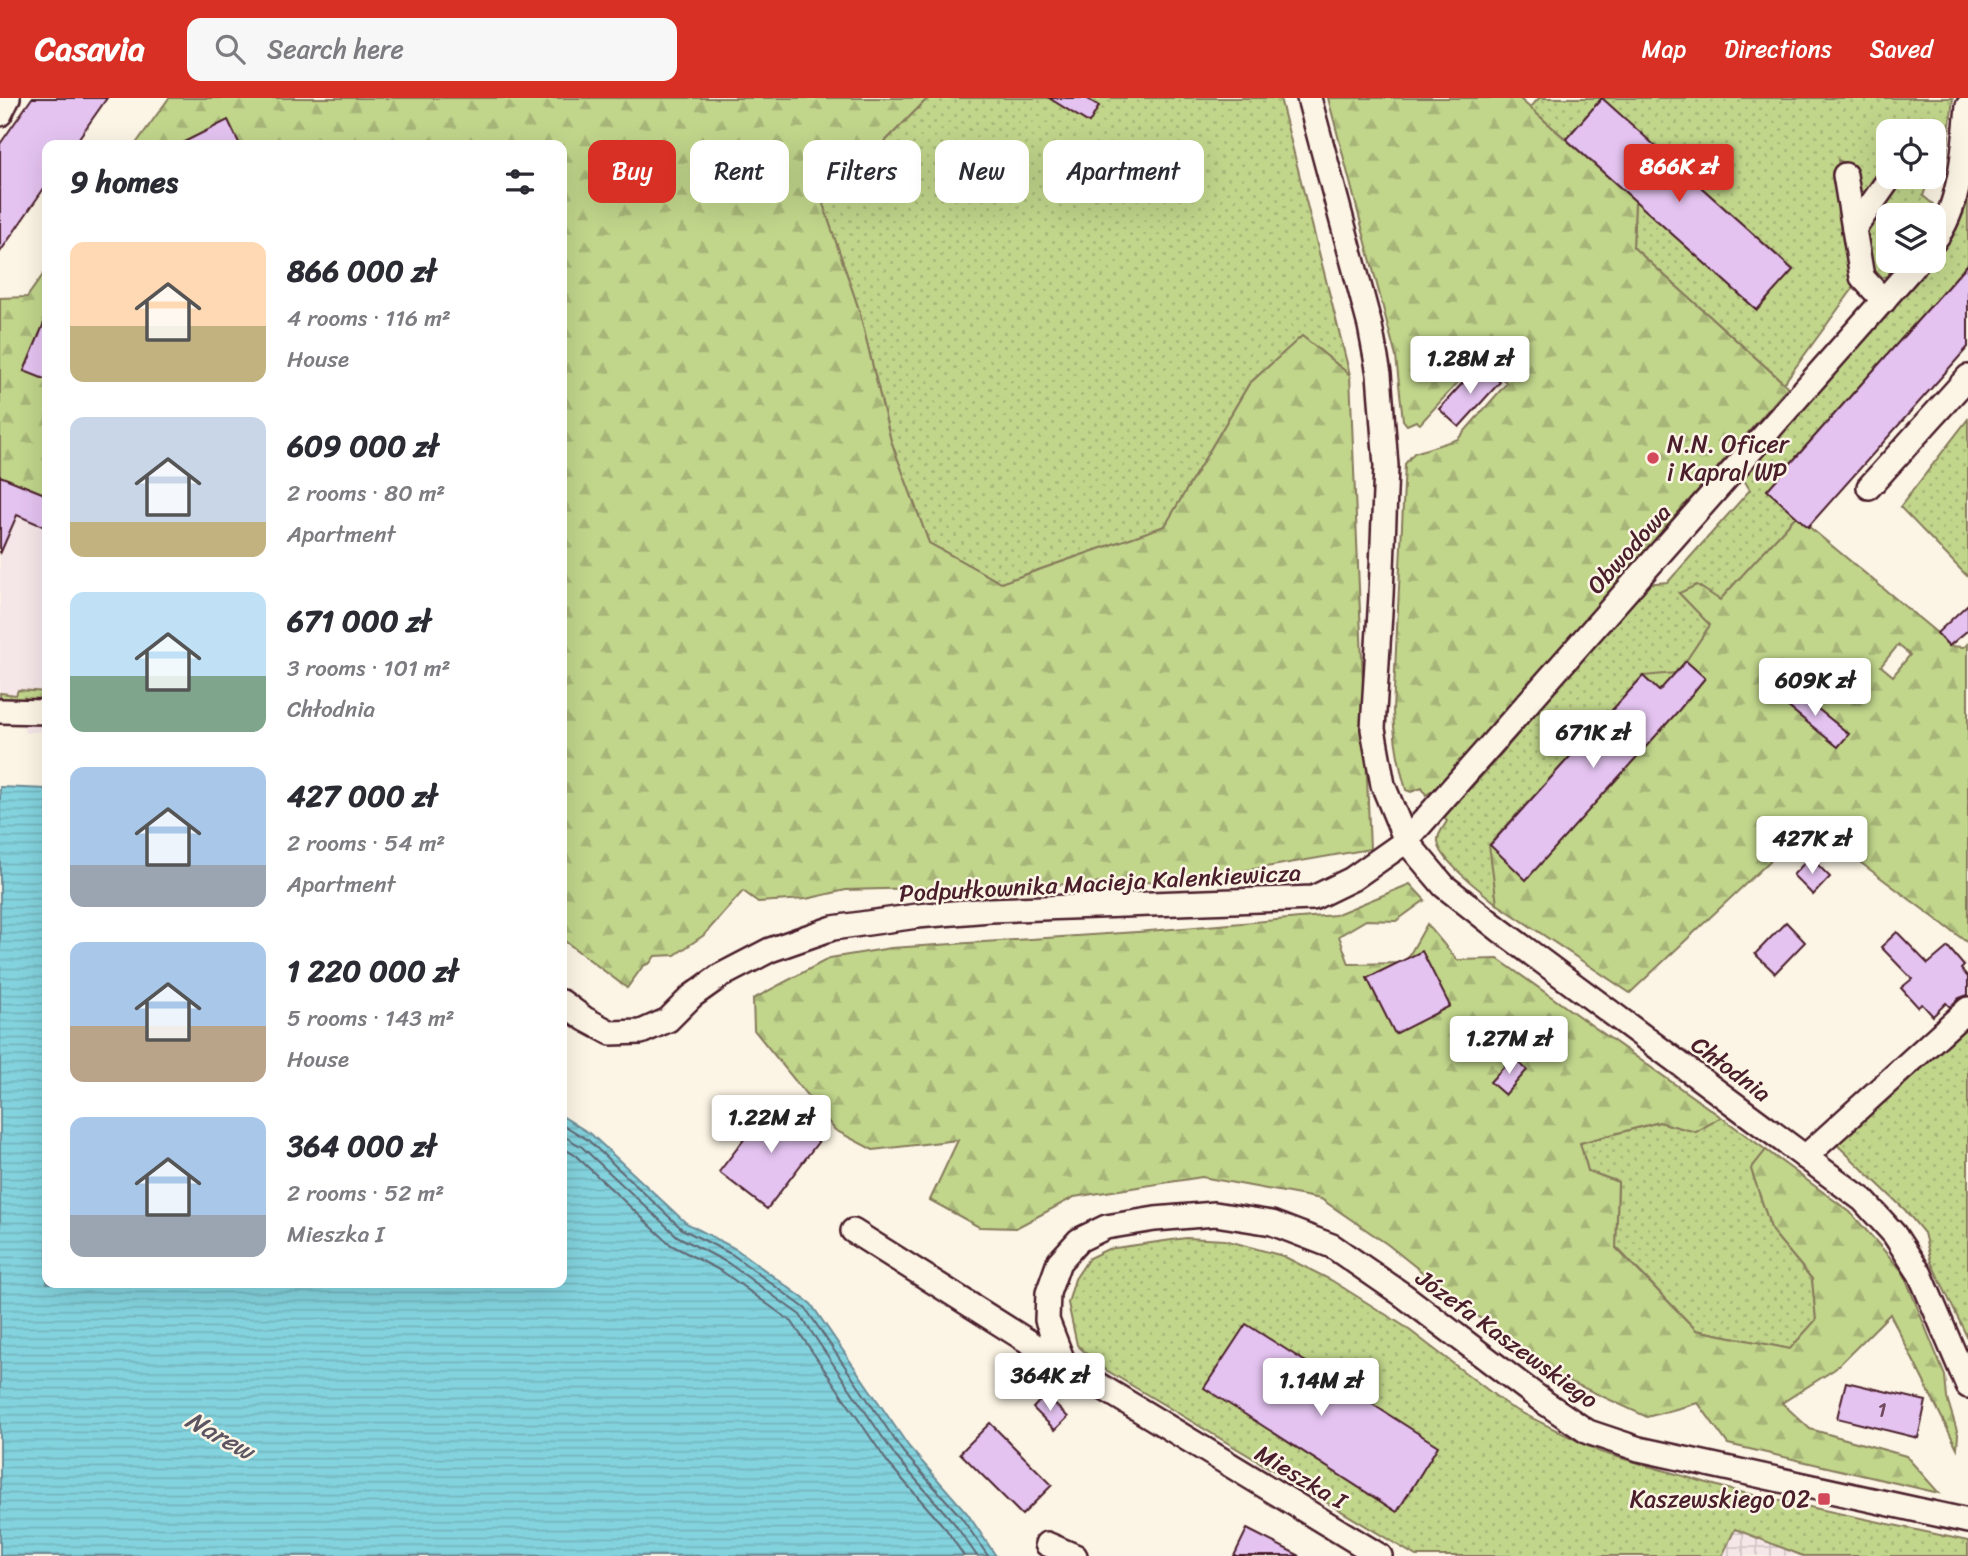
<!DOCTYPE html>
<meta charset="utf-8">
<style>
body{margin:0;font-family:Sriracha,sans-serif;background:#f7f7f7;color:#2b2b33;height:100vh;display:flex;flex-direction:column;font-size:26px;white-space:nowrap}
*{box-sizing:border-box;margin:0}
p{font-size:23px;color:#7c7c81}
.icon{flex:none;width:38px;height:38px;fill:none;stroke:currentColor;stroke-width:2;stroke-linecap:round;stroke-linejoin:round}
.map{position:relative;flex:1;overflow:hidden}
.side{position:absolute;left:42px;top:42px;width:525px;height:1148px;display:flex;flex-direction:column;background:#fff;border-radius:14px;box-shadow:0 7px 28px #0002}
.side>*{flex:none}
.hud{position:absolute;left:588px;top:42px;width:665px;height:63px;display:flex;gap:14px}
.controls{position:absolute;left:1876px;top:21px;display:grid;gap:14px}
.controls a{display:grid;place-items:center;width:70px;height:70px;border-radius:14px;background:#fff;box-shadow:0 7px 28px #0002;font-size:35px}
.price{position:absolute;translate:-50% -60px;padding:0 16px;border-radius:7px;background:#fff;color:#222;font-size:23px;line-height:46px;filter:drop-shadow(0 2px 4px #0008)}
.price::after{content:'';position:absolute;left:50%;top:42px;width:21px;height:16px;margin-left:-10px;background:inherit;clip-path:polygon(0 0,100% 0,50% 100%)}
.price.active{background:#d93025;color:#fff}
ul{padding:0;list-style:none}
li{display:flex;align-items:center;gap:21px;height:175px;padding:0 28px}
li span{display:grid;place-items:center;flex:none;width:196px;height:140px;border-radius:14px;color:#555}
li>.icon{margin-inline-start:auto}
span .icon{width:84px;height:84px;fill:#fffc;stroke-width:1}
li b{font-size:30px}
h2{display:flex;justify-content:space-between;align-items:center;height:84px;padding:0 28px;font-size:30px}
.pill{padding:0 24px;border-radius:14px;background:#fff;box-shadow:0 7px 28px #0002;font-size:24px;line-height:63px}
.pill.active{background:#d93025;color:#fff}
header{display:flex;align-items:center;gap:42px;box-sizing:border-box;height:98px;padding:0 35px;background:#d93025;color:#fff}
header strong{font-size:33px}
nav{display:flex;gap:38px;margin-inline-start:auto;font-size:24px}
.search{width:490px;height:63px;background:#f7f7f7;display:flex;align-items:center;gap:18px;box-sizing:border-box;padding:0 24px;border-radius:14px;color:#7c7c81;font-size:26px}
.map>svg:first-child{display:block}
.built{fill:#f5e6e8}
.industrial{fill:url(#industrial-grid)}
.grass{fill:url(#grass-dots);stroke:#867a5b;stroke-width:2}
.forest{fill:url(#forest-firs);stroke:#867a5b;stroke-width:2;fill-rule:evenodd}
.water{fill:url(#water-rules);stroke:#6c8b96;stroke-width:2}
.lines{fill:none;stroke-linecap:round;stroke-linejoin:round}
.shore{stroke:#616773;stroke-width:2}
.building{fill:#e4c3f0;stroke:#4a1f2b;stroke-width:2}
.minor-casing{stroke:#4a1f2b;stroke-width:28}
.minor{stroke:#fcf5e5;stroke-width:23}
.poi-dot{fill:#d1495b;stroke:#fcf5e5;stroke-width:2.5}
.labels{text-anchor:middle;dominant-baseline:central;stroke-width:5;stroke-linejoin:round;paint-order:stroke}
.number-label{font-size:21px;fill:#70485c}
.poi-label{font-size:24px;fill:#4a1f2b;stroke:#fcf5e5;text-anchor:start}
.street-label{font-size:24px;fill:#4a1f2b;stroke:#fcf5e5}
.water-label{font-size:26px;font-style:italic;fill:#5b5561;stroke:#fcf5e5}
</style>
<header>
<strong>Casavia</strong>
<div class="search"><svg class="icon" aria-label="search" viewBox="0 0 24 24"><circle cx="10" cy="10" r="6"/><path d="M15 15l6 6"/></svg>Search here</div>
<nav><a>Map</a><a>Directions</a><a>Saved</a></nav>
</header>
<div class="map">
<svg width="1968" height="1458" viewBox="0 0 1968 1458">
<defs>
<pattern id="industrial-grid" width="8" height="8" patternUnits="userSpaceOnUse" patternTransform="scale(1.75)"><rect width="8" height="8" fill="#f5e6e8"/><path d="M0 4h8M4 0v8" fill="none" stroke="#d4c5c7"/></pattern>
<pattern id="grass-dots" width="8" height="8" patternUnits="userSpaceOnUse" patternTransform="scale(1.75)"><rect width="8" height="8" fill="#c1d58b"/><path d="M2 2h.1M6 6h.1" fill="none" stroke="#a7b678" stroke-width="1.8" stroke-linecap="round"/></pattern>
<pattern id="forest-firs" width="22" height="20" patternUnits="userSpaceOnUse" patternTransform="scale(1.75)"><rect width="22" height="20" fill="#c1d58b"/><path d="M5 1l3.5 6h-7zM16 11l3.5 6h-7z" fill="#a7b678"/></pattern>
<pattern id="water-rules" width="6" height="5" patternUnits="userSpaceOnUse" patternTransform="scale(1.75)"><rect width="6" height="5" fill="#83d3de"/><path d="M0 2.5h6" fill="none" stroke="#73b5bf"/></pattern>
</defs>
<rect width="100%" height="100%" fill="#fcf5e5"/>
<filter id="ink" filterUnits="userSpaceOnUse"><feTurbulence type="fractalNoise" baseFrequency=".0143" numOctaves="2"/><feDisplacementMap in="SourceGraphic" scale="14" xChannelSelector="R" yChannelSelector="G"/><feConvolveMatrix kernelMatrix="1 2 1 2 8 2 1 2 1" color-interpolation-filters="sRGB"/></filter>
<g filter="url(#ink)">
<path class="built" d="M 47,291 L 47,661 L 44,633 L 25,635 L 17,598 L 0,595 L 0,406 Z"/>
<path class="industrial" d="M 1735,1431 L 1803,1458 L 1722,1458 Z"/>
<g class="grass">
<path d="M 928,0 L 1280,0 L 1350,277 L 1302,238 L 1249,286 L 1165,428 L 1001,485 L 929,445 L 891,343 L 859,212 L 823,106 Z"/>
<path d="M 1539,0 L 1953,0 L 1945,71 L 1941,82 L 1928,84 L 1923,98 L 1933,106 L 1929,117 L 1888,117 L 1888,163 L 1897,163 L 1887,178 L 1880,180 L 1867,172 L 1865,131 L 1895,79 L 1934,79 L 1934,33 L 1888,33 L 1888,71 L 1859,110 L 1849,67 L 1838,62 L 1857,185 L 1784,285 L 1633,149 L 1635,103 L 1757,212 L 1793,171 L 1602,1 L 1566,41 L 1530,10 Z"/>
<path d="M 1968,89 L 1968,166 L 1767,392 L 1796,418 L 1720,502 L 1679,495 L 1710,527 L 1686,563 L 1705,580 L 1591,636 L 1490,747 L 1497,806 C 1482,794 1445,766 1439,748 C 1435,738 1443,731 1447,723 L 1442,718 L 1465,696 L 1491,668 L 1644,486 L 1668,484 L 1750,392 L 1744,382 L 1743,375 L 1934,163 L 1943,151 L 1962,110 Z"/>
<path d="M 1968,321 L 1968,479 L 1900,409 Z"/>
<path d="M 18,592 L 47,594 L 47,604 L 0,603 L 0,595 L 16,597 Z"/>
<path d="M 1968,922 L 1968,1241 L 1931,1164 L 1924,1135 L 1905,1112 L 1832,1042 Z"/>
<path d="M 1721,1019 L 1766,1052 L 1751,1071 L 1772,1133 L 1812,1181 L 1816,1222 L 1790,1251 L 1696,1232 L 1616,1149 L 1618,1084 L 1588,1073 L 1580,1045 L 1659,1024 L 1696,1034 Z"/>
<path d="M 1186,1140 L 1225,1142 L 1283,1158 L 1331,1182 L 1404,1228 L 1510,1309 L 1600,1354 L 1735,1393 L 1968,1443 L 1968,1458 L 1803,1458 L 1735,1431 L 1722,1458 L 1416,1458 L 1101,1269 L 1077,1247 L 1068,1205 L 1075,1181 L 1089,1160 L 1108,1151 Z"/>
</g>
<g class="forest">
<path d="M 169,0 L 928,0 L 823,106 L 859,212 L 891,343 L 929,445 L 1001,485 L 1165,428 L 1249,286 L 1302,238 L 1350,277 L 1370,751 L 1185,783 L 846,792 L 806,801 L 758,804 L 743,793 L 704,837 L 675,857 L 655,858 L 650,865 L 643,868 L 627,890 L 562,841 L 562,47 L 135,47 Z"/>
<path d="M 1328,0 L 1519,0 L 1635,103 L 1633,149 L 1788,289 L 1439,689 L 1426,697 L 1422,690 L 1411,694 L 1406,692 C 1398,665 1394,641 1393,613 L 1405,366 L 1414,355 L 1458,341 L 1507,285 L 1480,260 L 1420,326 L 1416,323 L 1407,327 L 1403,322 L 1396,259 Z"/>
<path d="M 47,171 L 47,418 L 0,402 L 0,200 L 27,199 Z"/>
<path d="M 1796,418 L 1937,535 L 1949,548 L 1964,549 L 1968,546 L 1968,845 L 1809,726 L 1630,895 L 1497,806 L 1489,747 L 1643,578 L 1676,575 L 1695,592 L 1705,580 L 1686,563 L 1710,527 L 1679,495 L 1697,487 L 1720,502 ZM 1898,547 L 1910,557 L 1893,578 L 1881,568 Z"/>
<path d="M 1410,786 L 1425,802 L 1396,823 L 1366,822 L 1339,838 L 1349,866 L 1405,865 L 1427,826 L 1457,862 L 1498,861 L 1721,1019 L 1696,1034 L 1659,1024 L 1580,1045 L 1588,1073 L 1618,1084 L 1616,1150 L 1696,1232 L 1790,1251 L 1816,1222 L 1812,1181 L 1772,1133 L 1751,1071 L 1766,1052 L 1850,1114 L 1903,1174 L 1945,1278 L 1947,1300 L 1958,1336 L 1957,1350 L 1890,1216 L 1835,1271 L 1782,1305 L 1810,1331 L 1906,1358 L 1939,1395 L 1728,1346 L 1698,1305 L 1647,1319 L 1545,1272 L 1387,1146 L 1321,1101 L 1202,1079 L 1074,1099 L 1016,1130 L 979,1129 L 930,1102 L 958,1042 L 873,1052 L 835,1032 L 754,932 L 753,901 L 830,860 L 891,850 L 1137,834 L 1335,817 Z"/>
</g>
<path class="water" d="M 0,689 L 47,691 L 47,1185 L 562,1185 L 562,1018 L 592,1037 L 686,1125 L 736,1151 L 811,1206 L 909,1349 L 967,1415 L 996,1458 L 0,1458 Z"/>
<g class="lines">
<g class="shore">
<path d="M 562,1026 L 588,1042 L 682,1131 L 733,1157 L 806,1211 L 903,1354 L 961,1419 L 988,1458"/>
<path d="M 562,1037 L 582,1049 L 677,1138 L 728,1165 L 800,1217 L 896,1359 L 954,1425 L 977,1458"/>
<path d="M 562,1049 L 576,1058 L 671,1147 L 723,1174 L 792,1224 L 888,1365 L 946,1431 L 964,1458"/>
</g>
</g>
<g class="building">
<path d="M 32,0 L 107,0 L 74,47 L 47,47 L 47,86 L 0,154 L 0,46 Z"/>
<path d="M 1049,0 L 1086,0 L 1099,8 L 1089,25 Z"/>
<path d="M 1602,0 L 1793,172 L 1757,212 L 1566,41 Z"/>
<path d="M 228,22 L 240,47 L 178,47 Z"/>
<path d="M 1968,166 L 1968,249 L 1808,429 L 1767,392 Z"/>
<path d="M 47,218 L 47,282 L 24,273 Z"/>
<path d="M 1480,266 L 1500,284 L 1459,329 L 1439,311 Z"/>
<path d="M 0,378 L 47,397 L 47,430 L 17,417 L 0,456 Z"/>
<path d="M 1968,506 L 1968,532 L 1949,548 L 1937,535 Z"/>
<path d="M 1686,563 L 1705,580 L 1679,612 L 1526,782 L 1490,747 L 1643,578 L 1659,593 Z"/>
<path d="M 1792,590 L 1849,636 L 1838,649 L 1781,603 Z"/>
<path d="M 1810,759 L 1830,779 L 1813,797 L 1793,777 Z"/>
<path d="M 1786,824 L 1805,844 L 1775,875 L 1755,856 Z"/>
<path d="M 1897,834 L 1928,866 L 1948,849 L 1964,868 L 1961,871 L 1968,879 L 1968,897 L 1959,900 L 1950,909 L 1946,905 L 1933,918 L 1922,906 L 1918,909 L 1901,890 L 1912,881 L 1881,849 Z"/>
<path d="M 1422,853 L 1450,908 L 1395,936 L 1367,880 Z"/>
<path d="M 1513,959 L 1527,972 L 1505,997 L 1490,984 Z"/>
<path d="M 772,1005 L 797,1025 L 802,1018 L 825,1035 L 767,1111 L 719,1074 Z"/>
<path d="M 1246,1226 L 1438,1348 L 1397,1414 L 1204,1290 Z"/>
<path d="M 1846,1284 L 1926,1303 L 1918,1340 L 1837,1320 Z"/>
<path d="M 1045,1297 L 1068,1319 L 1055,1332 L 1033,1310 Z"/>
<path d="M 990,1325 L 1052,1387 L 1022,1417 L 960,1355 Z"/>
<path d="M 1247,1431 L 1300,1458 L 1234,1458 Z"/>
</g>
<g class="lines">
<defs>
<g id="minor">
<path d="M 1309,0 L 1370,228 L 1379,276 L 1386,368 L 1381,497 L 1373,631 L 1383,687 L 1406,743 L 1444,788 L 1500,832 L 1863,1102 L 1894,1136 L 1920,1176 L 1968,1288"/>
<path d="M 0,16 L 8,0"/>
<path d="M 1845,77 L 1862,179 L 1884,203"/>
<path d="M 1854,131 L 1887,84"/>
<path d="M 1934,143 C 1961,108 1964,51 1968,8"/>
<path d="M 1869,389 L 1968,279"/>
<path d="M 0,613 L 47,614"/>
<path d="M 562,904 L 585,921 L 611,935 L 641,934 L 668,922 L 692,898 L 720,878 L 770,852 L 833,830 L 917,818 L 990,812 L 1313,800 L 1352,781 L 1406,743 L 1918,163"/>
<path d="M 1805,1059 L 1968,911"/>
<path d="M 853,1133 L 1064,1266 L 1380,1458"/>
<path d="M 1064,1266 L 1047,1222 L 1048,1195 L 1059,1164 L 1079,1142 L 1106,1129 L 1155,1121 L 1215,1116 L 1272,1125 L 1332,1148 L 1403,1197 L 1544,1304 L 1588,1334 L 1639,1351 L 1968,1423"/>
<path d="M 1047,1446 L 1075,1458"/>
</g>
</defs>
<use href="#minor" class="minor-casing"/>
<use href="#minor" class="minor"/>
</g>
</g>
<g class="poi-dot">
<circle cx="1653" cy="360" r="7"/>
<rect x="1817" y="1394" width="14" height="14" rx="3.5"/>
</g>
<g class="labels">
<g class="number-label">
<text x="1882" y="1312">1</text>
</g>
<g class="poi-label">
<text x="1667" y="346">N.N. Oficer<tspan x="1667" dy="28">i Kapral WP</tspan></text>
<text x="1810" y="1401" text-anchor="end">Kaszewskiego 02</text>
</g>
<g class="street-label">
<text transform="translate(1629 451) rotate(-48)">Obwodowa</text>
<text transform="translate(1100 785) rotate(-3)">Podpułkownika Macieja Kalenkiewicza</text>
<text transform="translate(1731 971) rotate(37)">Chłodnia</text>
<text transform="translate(1507 1241) rotate(36)">Józefa Kaszewskiego</text>
<text transform="translate(1301 1379) rotate(31)">Mieszka I</text>
</g>
<g class="water-label">
<text transform="translate(220 1337) rotate(29)">Narew</text>
</g>
</g>
</svg>
<div class="controls">
<a><svg class="icon" aria-label="locate" viewBox="0 0 24 24"><circle cx="12" cy="12" r="6"/><path d="M12 2v4M12 18v4M2 12h4M18 12h4"/></svg></a>
<a><svg class="icon" aria-label="layers" viewBox="0 0 24 24"><path d="M12 4l9 5-9 5-9-5zM3 14l9 5 9-5"/></svg></a>
</div>
<b class="price active" style="left:1679px;top:106px">866K zł</b>
<b class="price" style="left:1470px;top:298px">1.28M zł</b>
<b class="price" style="left:1815px;top:620px">609K zł</b>
<b class="price" style="left:1593px;top:672px">671K zł</b>
<b class="price" style="left:1812px;top:778px">427K zł</b>
<b class="price" style="left:1509px;top:978px">1.27M zł</b>
<b class="price" style="left:771px;top:1057px">1.22M zł</b>
<b class="price" style="left:1050px;top:1315px">364K zł</b>
<b class="price" style="left:1321px;top:1320px">1.14M zł</b>
<div class="hud">
<a class="pill active">Buy</a>
<a class="pill">Rent</a>
<a class="pill">Filters</a>
<a class="pill">New</a>
<a class="pill">Apartment</a>
</div>
<section class="side">
<h2>9 homes<svg class="icon" aria-label="filters" viewBox="0 0 24 24"><path d="M4 7h16M4 17h16"/><circle cx="9" cy="7" r="2"/><circle cx="15" cy="17" r="2"/></svg></h2>
<ul>
<li><span style="background:linear-gradient(#ffd9b3 60%,#c2b280 0)"><svg class="icon" aria-label="home" viewBox="0 0 24 24"><path d="M3 11l9-7 9 7M6 9v11h12V9"/></svg></span><div><b>866 000 zł</b><p>4 rooms · 116 m²</p><p>House</p></div></li>
<li><span style="background:linear-gradient(#c9d6e8 75%,#c2b280 0)"><svg class="icon" aria-label="home" viewBox="0 0 24 24"><path d="M3 11l9-7 9 7M6 9v11h12V9"/></svg></span><div><b>609 000 zł</b><p>2 rooms · 80 m²</p><p>Apartment</p></div></li>
<li><span style="background:linear-gradient(#bfe0f5 60%,#7fa58c 0)"><svg class="icon" aria-label="home" viewBox="0 0 24 24"><path d="M3 11l9-7 9 7M6 9v11h12V9"/></svg></span><div><b>671 000 zł</b><p>3 rooms · 101 m²</p><p>Chłodnia</p></div></li>
<li><span style="background:linear-gradient(#a9c7e8 70%,#9aa5b1 0)"><svg class="icon" aria-label="home" viewBox="0 0 24 24"><path d="M3 11l9-7 9 7M6 9v11h12V9"/></svg></span><div><b>427 000 zł</b><p>2 rooms · 54 m²</p><p>Apartment</p></div></li>
<li><span style="background:linear-gradient(#a9c7e8 60%,#b9a48a 0)"><svg class="icon" aria-label="home" viewBox="0 0 24 24"><path d="M3 11l9-7 9 7M6 9v11h12V9"/></svg></span><div><b>1 220 000 zł</b><p>5 rooms · 143 m²</p><p>House</p></div></li>
<li><span style="background:linear-gradient(#a9c7e8 70%,#9aa5b1 0)"><svg class="icon" aria-label="home" viewBox="0 0 24 24"><path d="M3 11l9-7 9 7M6 9v11h12V9"/></svg></span><div><b>364 000 zł</b><p>2 rooms · 52 m²</p><p>Mieszka I</p></div></li>
</ul>
</section>
</div>
